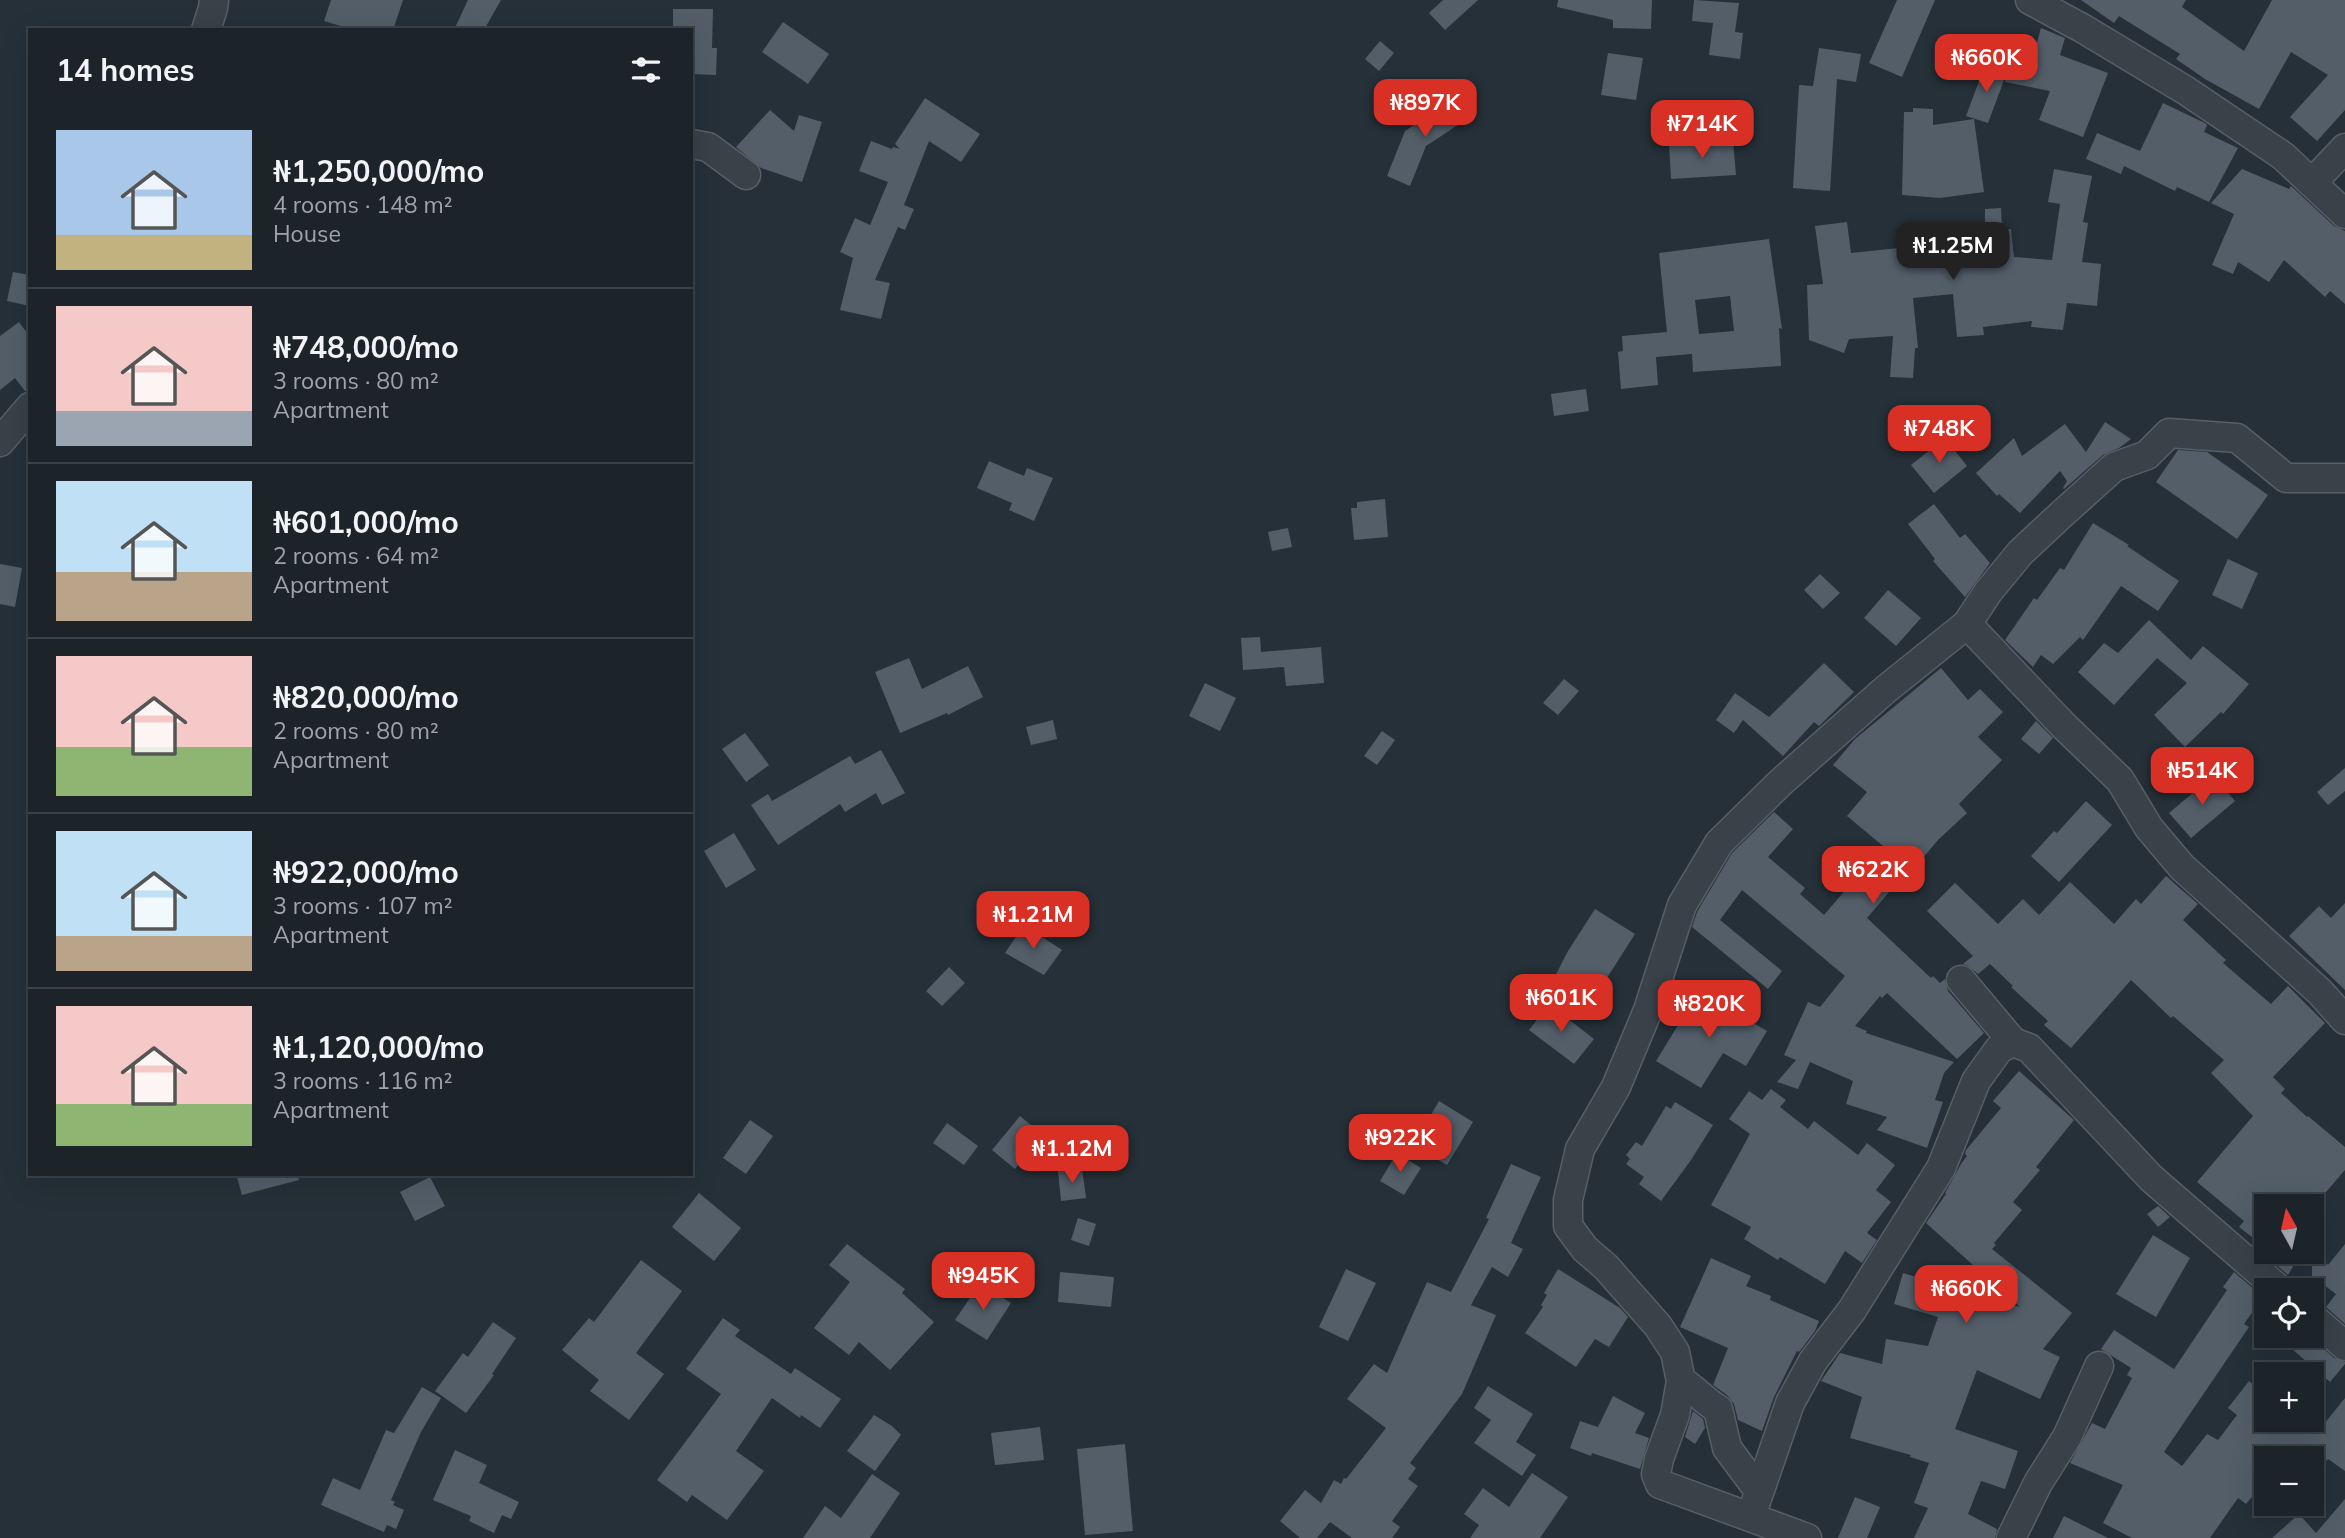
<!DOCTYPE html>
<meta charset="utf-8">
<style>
body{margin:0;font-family:Mulish,sans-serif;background:#293036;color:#f1f3f6;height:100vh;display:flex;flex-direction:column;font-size:26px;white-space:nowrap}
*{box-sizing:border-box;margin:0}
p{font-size:23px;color:#a0a4a8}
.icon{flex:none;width:38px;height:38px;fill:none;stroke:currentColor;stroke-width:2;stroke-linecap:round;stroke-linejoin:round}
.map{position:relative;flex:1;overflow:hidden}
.panel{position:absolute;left:28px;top:28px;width:665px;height:1148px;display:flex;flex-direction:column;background:#1c242a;border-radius:0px;box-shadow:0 7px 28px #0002,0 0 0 2px #3a4147}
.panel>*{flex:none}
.needle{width:46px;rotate:352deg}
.buttons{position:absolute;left:2254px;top:1194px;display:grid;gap:14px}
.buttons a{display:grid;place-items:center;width:70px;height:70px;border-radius:0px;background:#1c242a;box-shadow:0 7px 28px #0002,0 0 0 2px #3a4147;font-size:35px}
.price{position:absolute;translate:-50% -60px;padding:0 16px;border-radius:14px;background:#d93025;color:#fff;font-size:23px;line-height:46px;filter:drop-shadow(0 2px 4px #0008)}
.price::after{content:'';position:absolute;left:50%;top:42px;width:21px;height:16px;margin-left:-10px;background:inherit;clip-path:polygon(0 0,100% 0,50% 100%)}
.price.on{background:#222;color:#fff}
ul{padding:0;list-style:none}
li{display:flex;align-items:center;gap:21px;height:175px;padding:0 28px}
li+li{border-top:2px solid #3a4147}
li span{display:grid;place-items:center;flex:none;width:196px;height:140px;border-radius:0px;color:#555}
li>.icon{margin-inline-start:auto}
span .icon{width:84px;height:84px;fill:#fffc;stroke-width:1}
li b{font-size:30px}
h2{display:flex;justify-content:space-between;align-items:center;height:84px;padding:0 28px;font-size:30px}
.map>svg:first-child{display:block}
.building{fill:#535e69;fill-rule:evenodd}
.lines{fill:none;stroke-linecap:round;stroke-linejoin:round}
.minor-casing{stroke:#575f67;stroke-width:31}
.minor{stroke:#394149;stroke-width:28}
</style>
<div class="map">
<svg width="2345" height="1538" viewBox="0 0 2345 1538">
<rect width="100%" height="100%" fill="#253038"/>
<g class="building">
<path d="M 331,0 L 403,0 L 393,30 L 343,30 L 344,27 L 324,21 Z"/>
<path d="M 468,0 L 501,0 L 484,30 L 454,30 Z"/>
<path d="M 1443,0 L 1478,0 L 1445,30 L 1429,13 Z"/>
<path d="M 1558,0 L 1652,0 L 1651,29 L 1613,28 L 1613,20 L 1557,7 Z"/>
<path d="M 1694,0 L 1739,3 L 1735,32 L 1743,33 L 1740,59 L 1709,55 L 1713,23 L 1692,21 Z"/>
<path d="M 1897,0 L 1935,0 L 1902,77 L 1869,63 Z"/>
<path d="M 2081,0 L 2186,0 L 2182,7 L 2244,51 L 2272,0 L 2345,0 L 2345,110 L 2317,141 L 2290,117 L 2328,75 L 2291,52 L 2259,109 L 2205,79 L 2176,59 L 2180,54 L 2119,16 L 2114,23 Z"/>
<path d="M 673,9 L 713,9 L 712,48 L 717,48 L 716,75 L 691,74 L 691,30 L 673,30 Z"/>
<path d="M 783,22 L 829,54 L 808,84 L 762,52 Z"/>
<path d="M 2041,28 L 2065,38 L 2060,55 L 2108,73 L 2083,137 L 2039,120 L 2050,91 L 2005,82 L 2011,52 L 2019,54 L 2020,50 L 2034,53 Z"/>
<path d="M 1380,41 L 1394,53 L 1379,71 L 1365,59 Z"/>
<path d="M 1819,48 L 1861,54 L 1856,82 L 1837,79 L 1830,191 L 1793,188 L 1799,85 L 1813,86 Z"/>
<path d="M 1608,53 L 1643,58 L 1636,100 L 1601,95 Z"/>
<path d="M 1985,65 L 2007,72 L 1988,123 L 1966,116 Z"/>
<path d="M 1456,96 L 1470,117 L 1426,146 L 1410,186 L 1387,176 L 1405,131 Z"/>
<path d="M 925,98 L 980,134 L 961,162 L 929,141 L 904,205 L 914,209 L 905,230 L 898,227 L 875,280 L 890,283 L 881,319 L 840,310 L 853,258 L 840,252 L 855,218 L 870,225 L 888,182 L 859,171 L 871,141 L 892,149 L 893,147 L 900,149 L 895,144 Z"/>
<path d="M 2163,103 L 2205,123 L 2207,125 L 2204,132 L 2238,148 L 2209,202 L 2177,187 L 2175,191 L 2124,166 L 2121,174 L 2086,159 L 2097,133 L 2140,151 Z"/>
<path d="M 1913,108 L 1933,109 L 1933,125 L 1974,119 L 1984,192 L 1940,198 L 1902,195 L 1904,112 L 1913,112 Z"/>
<path d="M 770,110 L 794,131 L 799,115 L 822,122 L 802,182 L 761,168 L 736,147 Z"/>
<path d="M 1733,140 L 1736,175 L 1671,179 L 1669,144 Z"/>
<path d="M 2054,169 L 2092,176 L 2083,222 L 2088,223 L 2082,262 L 2101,264 L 2097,306 L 2067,303 L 2063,330 L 2031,327 L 2032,321 L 1983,327 L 1984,335 L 1957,337 L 1953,294 L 1913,298 L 1918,348 L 1915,348 L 1913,378 L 1890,377 L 1893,336 L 1849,339 L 1844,353 L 1809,340 L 1807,285 L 1823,284 L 1815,226 L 1847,222 L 1851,253 L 1899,248 L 1900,264 L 1949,260 L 1948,245 L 1978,242 L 1977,233 L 1985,232 L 1985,209 L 2001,208 L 2002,230 L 2011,229 L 2014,257 L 2052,260 L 2060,204 L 2048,202 Z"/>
<path d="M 2242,169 L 2289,189 L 2291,186 L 2334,226 L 2345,231 L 2345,304 L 2330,291 L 2325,297 L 2284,260 L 2269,282 L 2238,262 L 2233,274 L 2212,265 L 2234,214 L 2211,203 Z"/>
<path d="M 1769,239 L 1782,329 L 1779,328 L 1781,366 L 1693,372 L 1692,354 L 1656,357 L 1658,385 L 1621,389 L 1618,352 L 1623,351 L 1622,336 L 1667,332 L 1659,253 ZM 1730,296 L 1734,331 L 1699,334 L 1695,300 Z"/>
<path d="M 13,272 L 30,275 L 30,306 L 7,301 Z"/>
<path d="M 19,322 L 30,337 L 30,391 L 25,391 L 15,378 L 0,390 L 0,336 Z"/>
<path d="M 1586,389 L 1589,411 L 1554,416 L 1551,394 Z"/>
<path d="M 2105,422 L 2131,439 L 2119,448 L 2103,455 L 2064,489 L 2063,488 L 2067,481 L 2060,471 L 2020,513 L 1999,494 L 1997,496 L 1976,473 L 2014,438 L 2022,456 L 2065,424 L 2086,452 Z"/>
<path d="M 1945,438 L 1967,466 L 1934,493 L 1911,465 Z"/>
<path d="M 2178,450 L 2207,452 L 2268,495 L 2237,539 L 2156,482 Z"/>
<path d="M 989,461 L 1024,476 L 1027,468 L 1053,478 L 1034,521 L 1009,510 L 1012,503 L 977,488 Z"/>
<path d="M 1385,499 L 1388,537 L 1354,540 L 1351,508 L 1357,508 L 1357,502 Z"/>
<path d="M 1934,504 L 1960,538 L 1965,534 L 1990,563 L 1965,597 L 1933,561 L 1935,559 L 1908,524 Z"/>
<path d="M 2093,523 L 2129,545 L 2127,546 L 2179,581 L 2158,611 L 2121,586 L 2083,640 L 2080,637 L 2053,664 L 2041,655 L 2033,667 L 2005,640 L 2034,598 L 2037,600 L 2060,568 L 2064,570 Z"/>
<path d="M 1288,528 L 1292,547 L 1272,551 L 1268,532 Z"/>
<path d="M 2228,559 L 2258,573 L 2242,609 L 2212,595 Z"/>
<path d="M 0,564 L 22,568 L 15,607 L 0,604 Z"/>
<path d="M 1820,574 L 1840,593 L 1823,609 L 1804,590 Z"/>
<path d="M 1888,590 L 1921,618 L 1896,646 L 1864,618 Z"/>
<path d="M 2149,620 L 2191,660 L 2203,646 L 2249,684 L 2223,714 L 2221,712 L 2185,747 L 2154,715 L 2187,683 L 2157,658 L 2114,705 L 2078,672 L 2104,643 L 2118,653 Z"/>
<path d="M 1260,637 L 1261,652 L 1321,647 L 1324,683 L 1286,686 L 1284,667 L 1243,670 L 1241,638 Z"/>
<path d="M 909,658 L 922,689 L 968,666 L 983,697 L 948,715 L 947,713 L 900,733 L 875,672 Z"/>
<path d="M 1824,663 L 1854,692 L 1819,726 L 1814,722 L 1783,756 L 1743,720 L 1734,733 L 1716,720 L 1735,693 L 1769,717 Z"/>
<path d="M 1941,668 L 1968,700 L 1980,689 L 2003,712 L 1978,737 L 2002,760 L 1959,804 L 1967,813 L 1938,840 L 1911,872 L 1913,874 L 1901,888 L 1896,884 L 1867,918 L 1931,978 L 1933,976 L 1940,983 L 1945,979 L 1948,991 L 1984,1033 L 1957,1059 L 1887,993 L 1882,998 L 1880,996 L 1855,1026 L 1867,1031 L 1866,1033 L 1954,1062 L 1944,1073 L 1935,1100 L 1943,1102 L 1927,1148 L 1877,1130 L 1887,1117 L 1846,1104 L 1853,1081 L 1810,1062 L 1798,1089 L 1777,1082 L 1796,1060 L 1784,1055 L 1808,1002 L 1820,1007 L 1845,976 L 1742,890 L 1720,920 L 1782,971 L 1768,989 L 1692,927 L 1697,912 L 1732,853 L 1774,812 L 1793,829 L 1768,857 L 1805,888 L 1800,894 L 1824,915 L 1883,846 L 1847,816 L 1867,792 L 1833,765 L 1855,739 Z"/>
<path d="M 1564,679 L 1579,691 L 1558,715 L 1543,703 Z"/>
<path d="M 1205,683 L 1236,698 L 1220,731 L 1189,716 Z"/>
<path d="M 1053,720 L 1057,739 L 1031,745 L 1026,727 Z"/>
<path d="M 2036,721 L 2053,738 L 2039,754 L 2021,739 Z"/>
<path d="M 1382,731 L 1395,740 L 1377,765 L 1364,756 Z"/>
<path d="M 745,733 L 769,765 L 746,782 L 722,749 Z"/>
<path d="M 881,750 L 905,793 L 882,805 L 876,793 L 845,812 L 840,804 L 778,845 L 751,805 L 768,794 L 772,801 L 850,756 L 855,764 Z"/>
<path d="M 2345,768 L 2345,791 L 2328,805 L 2317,792 Z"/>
<path d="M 2214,775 L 2235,801 L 2191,838 L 2169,813 Z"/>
<path d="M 2086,801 L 2112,825 L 2059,882 L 2031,856 L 2054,831 L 2057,833 Z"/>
<path d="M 734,833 L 756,870 L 726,888 L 704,851 Z"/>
<path d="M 2166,876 L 2198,904 L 2183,920 L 2226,960 L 2223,963 L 2271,1004 L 2288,986 L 2325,1023 L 2273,1077 L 2285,1089 L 2281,1093 L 2307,1117 L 2308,1116 L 2345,1147 L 2345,1170 L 2314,1206 L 2266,1206 L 2266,1248 L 2239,1227 L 2244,1221 L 2197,1182 L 2253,1116 L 2211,1073 L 2224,1060 L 2173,1016 L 2171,1018 L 2131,980 L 2071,1048 L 2044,1025 L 2048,1021 L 2011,987 L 2013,986 L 1990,964 L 1978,974 L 1967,965 L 1963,964 L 1973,956 L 1927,911 L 1955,883 L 1998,924 L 2023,899 L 2039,915 L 2070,882 L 2114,924 L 2136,899 L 2141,904 Z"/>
<path d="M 2345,903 L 2345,990 L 2289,936 L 2319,906 L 2331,918 Z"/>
<path d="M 1595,909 L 1635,934 L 1605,981 L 1607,982 L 1596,1002 L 1553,980 L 1568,951 Z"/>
<path d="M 1024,925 L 1062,950 L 1044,975 L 1005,953 Z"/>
<path d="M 949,967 L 965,983 L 942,1006 L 926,991 Z"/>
<path d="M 1702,993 L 1767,1031 L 1746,1066 L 1723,1053 L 1701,1088 L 1656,1061 L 1683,1017 L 1678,1014 L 1689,996 L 1697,1001 Z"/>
<path d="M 1549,1004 L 1594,1039 L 1574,1064 L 1529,1030 Z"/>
<path d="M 2019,1071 L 2074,1120 L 2036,1167 L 2040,1170 L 2013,1202 L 2022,1210 L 1994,1243 L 1996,1245 L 1992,1249 L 2072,1313 L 2043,1349 L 2060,1357 L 2040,1399 L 1977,1370 L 1955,1429 L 2018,1451 L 2005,1489 L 1981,1481 L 1968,1514 L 1997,1529 L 1995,1538 L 1914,1538 L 1928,1508 L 1914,1503 L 1929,1463 L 1910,1457 L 1911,1455 L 1850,1438 L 1862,1397 L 1821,1381 L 1840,1353 L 1882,1364 L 1886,1339 L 1928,1346 L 1938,1317 L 1894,1304 L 1903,1273 L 2020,1307 L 1926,1223 L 1946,1194 L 1945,1193 L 1961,1164 L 1967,1156 L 1965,1154 L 1966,1150 L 2001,1108 L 1993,1101 Z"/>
<path d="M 1771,1089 L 1786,1100 L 1780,1107 L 1808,1129 L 1814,1121 L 1858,1155 L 1867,1143 L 1895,1165 L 1876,1190 L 1891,1202 L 1867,1233 L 1877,1240 L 1862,1263 L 1845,1251 L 1825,1284 L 1780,1257 L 1778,1260 L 1744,1239 L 1751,1227 L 1711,1205 L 1750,1134 L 1729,1119 L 1749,1091 L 1762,1100 Z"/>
<path d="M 1439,1101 L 1473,1122 L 1447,1165 L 1426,1153 L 1438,1133 L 1425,1125 Z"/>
<path d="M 1675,1102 L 1713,1125 L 1691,1160 L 1661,1201 L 1639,1184 L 1644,1177 L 1626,1164 L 1630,1159 L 1626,1155 L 1636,1142 L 1642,1146 L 1666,1106 L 1671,1109 Z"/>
<path d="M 1020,1116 L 1043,1135 L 1015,1169 L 992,1150 Z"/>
<path d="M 750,1120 L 773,1136 L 746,1174 L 723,1158 Z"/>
<path d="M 947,1123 L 978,1146 L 964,1165 L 933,1143 Z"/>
<path d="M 1397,1153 L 1421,1168 L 1404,1195 L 1380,1181 Z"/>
<path d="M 1511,1164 L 1541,1177 L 1511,1243 L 1523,1249 L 1508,1277 L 1492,1267 L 1471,1305 L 1496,1315 L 1462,1394 L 1410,1463 L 1416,1468 L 1408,1479 L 1418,1486 L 1392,1521 L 1400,1527 L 1392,1538 L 1352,1538 L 1330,1522 L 1317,1538 L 1300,1538 L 1280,1521 L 1305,1490 L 1321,1503 L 1334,1480 L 1341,1484 L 1344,1478 L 1346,1479 L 1386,1428 L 1347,1399 L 1374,1364 L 1387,1373 L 1427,1282 L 1451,1292 L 1489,1219 L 1486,1218 Z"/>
<path d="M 1082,1168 L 1086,1198 L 1061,1201 L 1058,1171 Z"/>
<path d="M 236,1174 L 298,1174 L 299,1180 L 242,1195 Z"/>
<path d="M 430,1177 L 445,1206 L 415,1221 L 400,1192 Z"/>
<path d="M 699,1193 L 741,1228 L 714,1261 L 672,1227 Z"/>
<path d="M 2158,1206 L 2170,1217 L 2158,1227 L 2147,1214 Z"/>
<path d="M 1078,1218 L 1096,1224 L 1089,1246 L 1071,1240 Z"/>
<path d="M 2153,1235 L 2190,1258 L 2156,1317 L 2116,1294 Z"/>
<path d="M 847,1244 L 905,1289 L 902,1293 L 934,1322 L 890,1370 L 859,1342 L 849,1355 L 814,1328 L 850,1282 L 829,1265 Z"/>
<path d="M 2345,1244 L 2345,1324 L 2326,1307 L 2336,1294 L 2312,1276 L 2312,1253 L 2328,1265 Z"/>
<path d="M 2268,1251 L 2302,1251 L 2288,1275 L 2265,1255 Z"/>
<path d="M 1711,1258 L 1751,1276 L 1746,1286 L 1771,1296 L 1770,1300 L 1819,1321 L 1815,1331 L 1799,1352 L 1797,1351 L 1774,1397 L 1762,1431 L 1738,1420 L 1734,1404 L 1727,1395 L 1713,1385 L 1728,1348 L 1680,1327 Z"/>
<path d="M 641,1260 L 682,1291 L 636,1353 L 664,1374 L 629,1420 L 590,1391 L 599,1380 L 562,1350 L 589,1318 L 594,1322 Z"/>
<path d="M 1346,1269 L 1376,1283 L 1348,1341 L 1319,1327 Z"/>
<path d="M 1558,1269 L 1620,1308 L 1628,1317 L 1609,1347 L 1595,1339 L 1576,1367 L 1525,1333 L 1543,1307 L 1541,1305 L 1547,1295 L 1544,1293 Z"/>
<path d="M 1060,1272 L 1114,1277 L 1111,1307 L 1058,1302 Z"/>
<path d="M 2234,1272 L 2263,1297 L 2244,1324 L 2249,1327 L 2164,1452 L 2182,1466 L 2207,1434 L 2218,1440 L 2237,1415 L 2228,1408 L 2249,1381 L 2266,1395 L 2266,1419 L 2297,1419 L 2316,1434 L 2345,1398 L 2345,1471 L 2328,1459 L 2312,1479 L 2312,1458 L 2266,1458 L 2266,1480 L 2246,1504 L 2238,1498 L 2210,1538 L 2132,1538 L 2103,1523 L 2123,1485 L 2070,1463 L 2092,1423 L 2105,1429 L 2132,1378 L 2127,1375 L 2131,1368 L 2101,1349 L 2114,1330 L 2174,1369 L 2227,1290 L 2223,1287 Z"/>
<path d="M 980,1283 L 1011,1303 L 987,1340 L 955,1320 Z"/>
<path d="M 723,1318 L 740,1330 L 735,1336 L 791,1374 L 795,1368 L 841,1399 L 820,1428 L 801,1415 L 800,1418 L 772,1398 L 736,1451 L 764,1471 L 727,1520 L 692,1495 L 687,1502 L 657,1480 L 721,1394 L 686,1369 Z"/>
<path d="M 493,1322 L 516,1338 L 492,1374 L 494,1375 L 466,1413 L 435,1391 L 463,1353 L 468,1357 Z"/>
<path d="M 2276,1335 L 2308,1335 L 2334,1358 L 2345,1362 L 2345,1364 L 2330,1382 Z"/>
<path d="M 1488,1386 L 1533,1414 L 1516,1442 L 1536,1455 L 1522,1476 L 1474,1443 L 1491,1420 L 1474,1408 Z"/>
<path d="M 422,1387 L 441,1398 L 421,1432 L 391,1500 L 395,1502 L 393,1505 L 404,1510 L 396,1529 L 387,1525 L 384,1532 L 321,1505 L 333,1478 L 360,1490 L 386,1430 L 394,1433 Z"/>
<path d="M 1613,1396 L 1645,1413 L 1635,1433 L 1649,1438 L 1640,1469 L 1592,1453 L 1591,1456 L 1570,1448 L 1580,1421 L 1598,1427 Z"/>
<path d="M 1693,1411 L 1703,1419 L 1705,1428 L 1695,1444 L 1685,1437 Z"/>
<path d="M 874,1415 L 892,1426 L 901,1435 L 875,1471 L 847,1451 Z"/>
<path d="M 1040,1427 L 1044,1460 L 995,1465 L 991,1433 Z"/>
<path d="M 1125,1444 L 1133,1531 L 1085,1535 L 1077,1449 Z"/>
<path d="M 455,1450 L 487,1465 L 479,1483 L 519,1502 L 511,1519 L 502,1515 L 494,1533 L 469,1521 L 471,1516 L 433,1500 Z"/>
<path d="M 1532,1473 L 1568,1497 L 1540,1538 L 1470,1538 L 1479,1525 L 1464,1514 L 1483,1488 L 1509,1507 Z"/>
<path d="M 872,1474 L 900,1493 L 870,1538 L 803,1538 L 825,1506 L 841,1518 Z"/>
<path d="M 1855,1497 L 1880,1507 L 1867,1538 L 1838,1538 Z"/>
<path d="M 2345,1499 L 2345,1538 L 2272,1538 L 2299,1514 L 2316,1533 Z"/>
<path d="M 2064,1516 L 2108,1538 L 2053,1538 Z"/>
</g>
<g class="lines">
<defs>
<g id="minor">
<path d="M 2030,0 L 2082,28 L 2185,90 L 2283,156 L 2345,214"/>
<path d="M 206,30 L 213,8 L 214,0"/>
<path d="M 691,144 L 708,147 L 746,175"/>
<path d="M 2312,183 L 2345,148"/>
<path d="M 0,442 L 30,407"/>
<path d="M 1967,624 L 2063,725 L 2120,780 L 2149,828 L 2182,867 L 2320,992 L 2345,1020"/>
<path d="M 1961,980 L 2013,1042"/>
<path d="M 2312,1317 L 2345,1346"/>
<path d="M 1681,1381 C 1695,1389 1704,1401 1718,1409 L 1727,1448 L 1759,1491"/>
<path d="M 1751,1516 L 1790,1403 L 1813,1361 L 1852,1310 L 1941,1168 L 1976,1081 L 1999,1049 L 2013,1042 L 2029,1048 L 2151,1178 L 2280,1290"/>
<path d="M 1807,1538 L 1660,1484 L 1656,1474 L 1659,1459 L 1675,1415 L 1681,1381 L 1675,1352 L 1658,1326 L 1606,1267 L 1585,1249 L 1568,1226 L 1568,1200 L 1580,1149 L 1616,1087 L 1648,1010 L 1682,905 L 1719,843 L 1780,783 L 1885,690 L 1967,624 L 1988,592 L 2021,552 L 2063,513 L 2114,467 L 2147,455 L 2169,433 L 2237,438 L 2286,478 L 2345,478"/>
<path d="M 2011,1538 L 2038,1483 L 2067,1437 L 2099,1366"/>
</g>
</defs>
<use href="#minor" class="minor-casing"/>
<use href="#minor" class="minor"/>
</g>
</svg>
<div class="buttons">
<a><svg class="needle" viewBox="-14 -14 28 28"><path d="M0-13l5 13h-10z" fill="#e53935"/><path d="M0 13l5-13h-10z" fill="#a0a4a8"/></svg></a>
<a><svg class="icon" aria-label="locate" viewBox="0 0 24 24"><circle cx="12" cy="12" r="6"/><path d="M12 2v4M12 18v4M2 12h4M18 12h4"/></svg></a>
<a>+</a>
<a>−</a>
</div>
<b class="price" style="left:1986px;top:94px">₦660K</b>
<b class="price" style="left:1425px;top:139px">₦897K</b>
<b class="price" style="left:1702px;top:160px">₦714K</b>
<b class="price on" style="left:1953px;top:282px">₦1.25M</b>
<b class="price" style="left:1939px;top:465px">₦748K</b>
<b class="price" style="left:2202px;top:807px">₦514K</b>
<b class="price" style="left:1873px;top:906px">₦622K</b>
<b class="price" style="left:1033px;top:951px">₦1.21M</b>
<b class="price" style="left:1561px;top:1034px">₦601K</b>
<b class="price" style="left:1709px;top:1040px">₦820K</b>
<b class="price" style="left:1400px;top:1174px">₦922K</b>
<b class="price" style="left:1072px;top:1185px">₦1.12M</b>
<b class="price" style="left:983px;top:1312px">₦945K</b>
<b class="price" style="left:1966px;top:1325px">₦660K</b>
<section class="panel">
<h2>14 homes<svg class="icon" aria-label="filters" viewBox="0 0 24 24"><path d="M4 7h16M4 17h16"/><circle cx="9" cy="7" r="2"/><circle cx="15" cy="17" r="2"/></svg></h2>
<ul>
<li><span style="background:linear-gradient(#a9c7e8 75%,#c2b280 0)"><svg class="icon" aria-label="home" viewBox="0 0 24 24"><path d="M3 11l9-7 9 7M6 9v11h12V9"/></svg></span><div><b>₦1,250,000/mo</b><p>4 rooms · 148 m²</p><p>House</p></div></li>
<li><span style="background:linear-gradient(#f6c9c9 75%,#9aa5b1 0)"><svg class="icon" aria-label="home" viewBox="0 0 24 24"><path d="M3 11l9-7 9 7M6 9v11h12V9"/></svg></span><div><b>₦748,000/mo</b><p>3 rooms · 80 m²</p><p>Apartment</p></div></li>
<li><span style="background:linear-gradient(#bfe0f5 65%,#b9a48a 0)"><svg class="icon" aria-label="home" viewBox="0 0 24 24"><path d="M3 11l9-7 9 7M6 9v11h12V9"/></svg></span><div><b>₦601,000/mo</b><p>2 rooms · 64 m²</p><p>Apartment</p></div></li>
<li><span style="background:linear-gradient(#f6c9c9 65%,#8fb573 0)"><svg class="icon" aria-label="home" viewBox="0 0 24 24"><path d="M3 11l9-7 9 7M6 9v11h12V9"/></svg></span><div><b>₦820,000/mo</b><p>2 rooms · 80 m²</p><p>Apartment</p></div></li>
<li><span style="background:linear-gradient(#bfe0f5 75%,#b9a48a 0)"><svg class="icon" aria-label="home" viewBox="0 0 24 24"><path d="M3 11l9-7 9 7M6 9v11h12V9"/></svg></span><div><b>₦922,000/mo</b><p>3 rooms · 107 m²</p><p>Apartment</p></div></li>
<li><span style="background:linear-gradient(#f6c9c9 70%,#8fb573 0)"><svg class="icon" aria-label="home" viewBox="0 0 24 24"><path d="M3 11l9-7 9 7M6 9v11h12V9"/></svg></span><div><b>₦1,120,000/mo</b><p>3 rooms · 116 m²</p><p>Apartment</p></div></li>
</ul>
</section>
</div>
